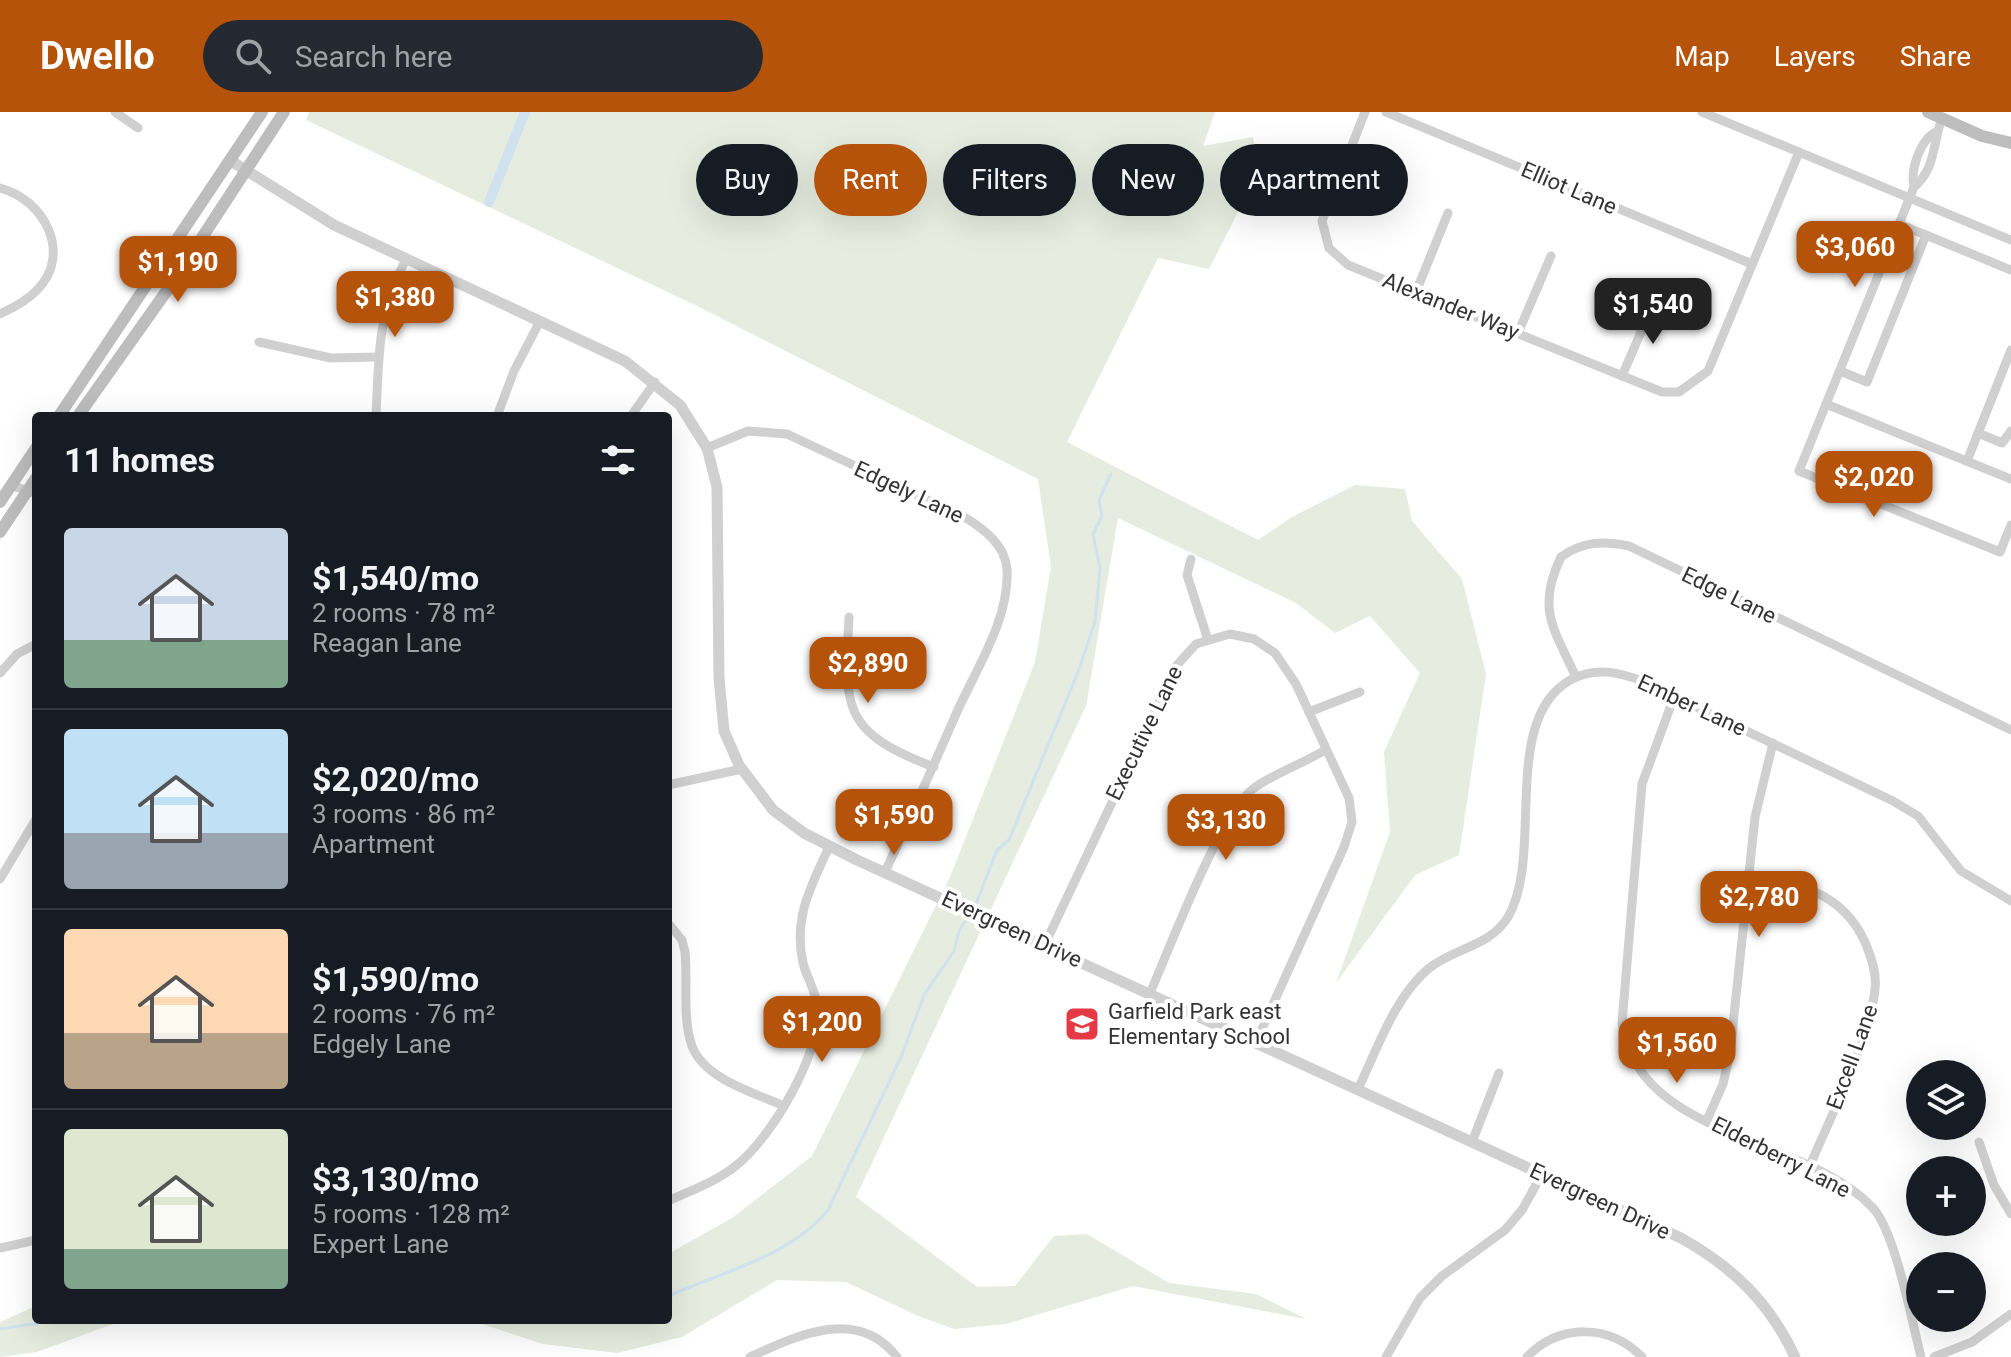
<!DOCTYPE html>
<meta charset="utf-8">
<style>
body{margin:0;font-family:Roboto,sans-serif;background:#242831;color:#f1f3f6;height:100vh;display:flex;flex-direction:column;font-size:30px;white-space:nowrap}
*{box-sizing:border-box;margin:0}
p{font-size:26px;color:#9ea1a6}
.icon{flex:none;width:44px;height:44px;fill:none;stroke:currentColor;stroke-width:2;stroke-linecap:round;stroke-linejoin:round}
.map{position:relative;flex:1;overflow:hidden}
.side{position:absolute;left:32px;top:300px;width:640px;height:912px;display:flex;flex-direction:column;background:#171b24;border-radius:8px;box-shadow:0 8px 32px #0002}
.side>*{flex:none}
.hud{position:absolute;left:696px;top:32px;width:760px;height:72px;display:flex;gap:16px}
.buttons{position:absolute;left:1906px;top:948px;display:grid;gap:16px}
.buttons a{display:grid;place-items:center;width:80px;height:80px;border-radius:50%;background:#171b24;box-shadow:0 8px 32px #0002;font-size:40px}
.price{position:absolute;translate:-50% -68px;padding:0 18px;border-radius:16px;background:#b45309;color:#fff;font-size:26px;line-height:52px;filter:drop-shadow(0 2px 4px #0008)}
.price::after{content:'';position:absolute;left:50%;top:48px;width:24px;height:18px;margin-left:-12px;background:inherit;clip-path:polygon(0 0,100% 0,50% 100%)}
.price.selected{background:#222;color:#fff}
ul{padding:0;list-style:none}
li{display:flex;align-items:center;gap:24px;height:200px;padding:0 32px}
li+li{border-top:2px solid #363941}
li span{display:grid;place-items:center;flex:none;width:224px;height:160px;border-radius:8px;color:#555}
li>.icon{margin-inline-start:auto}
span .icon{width:96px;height:96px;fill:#fffc;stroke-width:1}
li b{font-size:34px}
h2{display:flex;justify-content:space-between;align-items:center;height:96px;padding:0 32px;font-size:34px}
.chip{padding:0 28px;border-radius:36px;background:#171b24;box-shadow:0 8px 32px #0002;font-size:28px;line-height:72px}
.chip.selected{background:#b45309;color:#fff}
header{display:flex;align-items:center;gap:48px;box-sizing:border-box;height:112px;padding:0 40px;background:#b45309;color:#fff}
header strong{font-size:38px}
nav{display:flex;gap:44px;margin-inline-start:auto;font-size:28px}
.search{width:560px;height:72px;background:#242831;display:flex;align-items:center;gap:20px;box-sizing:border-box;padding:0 28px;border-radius:44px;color:#9ea1a6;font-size:30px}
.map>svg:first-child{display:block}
.green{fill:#e6ecdf}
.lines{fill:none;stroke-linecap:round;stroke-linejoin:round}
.stream{stroke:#cfe2ee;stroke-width:3}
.canal{stroke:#cfe2ee;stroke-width:10}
.minor{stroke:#d0d0d0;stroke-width:9}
.tertiary{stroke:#d0d0d0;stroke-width:11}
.secondary{stroke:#bdbdbd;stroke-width:12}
.labels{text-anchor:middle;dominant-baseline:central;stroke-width:8;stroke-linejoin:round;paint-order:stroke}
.street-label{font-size:22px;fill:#333;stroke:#fff}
.poi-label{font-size:22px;fill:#333;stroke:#fff;text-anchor:start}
</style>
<header>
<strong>Dwello</strong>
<div class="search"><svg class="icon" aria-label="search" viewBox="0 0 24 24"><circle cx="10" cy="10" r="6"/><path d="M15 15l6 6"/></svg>Search here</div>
<nav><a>Map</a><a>Layers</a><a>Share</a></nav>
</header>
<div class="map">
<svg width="2011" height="1245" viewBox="0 0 2011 1245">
<rect width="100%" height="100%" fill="#fff"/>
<g class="green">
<path d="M 309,0 L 1215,0 L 1203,34 L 1253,25 L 1259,59 L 1209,157 L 1158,146 L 1067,330 L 1258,428 L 1292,405 L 1355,373 L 1405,377 L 1412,409 L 1462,467 L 1486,562 L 1459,743 L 1415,763 L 1336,871 L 1390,720 L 1384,640 L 1420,561 L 1370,504 L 1335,521 L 1296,491 L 1118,406 L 1086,594 L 856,1085 L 977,1175 L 1015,1174 L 1054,1124 L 1087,1122 L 1169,1171 L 1256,1182 L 1306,1207 L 1133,1174 L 1006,1212 L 954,1217 L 918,1204 L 846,1170 L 777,1168 L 682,1225 L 617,1241 L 543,1232 L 470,1208 L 668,1208 L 668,1142 L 732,1106 L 812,1044 L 950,765 L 1035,550 L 1051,455 L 1038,367 L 697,194 L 306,8 Z"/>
<path d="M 36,1194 L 36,1208 L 124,1208 L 37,1240 L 0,1245 L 0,1210 Z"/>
</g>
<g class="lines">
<g class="stream">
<path d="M 974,797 L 997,738 L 1009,728 L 1078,560 L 1095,510 L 1100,456 L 1093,422 L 1102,404 L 1099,388 L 1111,362"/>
<path d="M 668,1184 C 720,1161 791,1144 828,1098 L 902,943 L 924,883 L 954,839 L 959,819 L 969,803"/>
<path d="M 0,1217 L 58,1208"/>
</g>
<path class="canal" d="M 489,90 L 525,0"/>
<g class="minor">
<path d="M 115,0 L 138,16"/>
<path d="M 1365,0 L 1322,109 L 1329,136 L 1348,153 L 1662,280 L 1679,280 L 1708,259 L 1799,40"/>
<path d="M 1386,0 L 1752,152"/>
<path d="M 1702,0 L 2011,128"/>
<path d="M 1942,6 C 1933,29 1936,57 1914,75 L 1799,359 L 2000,440 L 2011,413"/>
<path d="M 1914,75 C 1910,58 1920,28 1936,20"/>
<path d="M 0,76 C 44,87 73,142 37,178 C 27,189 13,196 0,202"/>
<path d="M 1899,112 L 2011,158"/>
<path d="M 1416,180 L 1448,101"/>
<path d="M 1518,221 L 1551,144"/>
<path d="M 259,230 L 331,246 L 377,245"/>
<path d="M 1840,259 L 1867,270 L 1926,123"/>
<path d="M 1622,264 L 1653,192"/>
<path d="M 1826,292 L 2011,367"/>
<path d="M 376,304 C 379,243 377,203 406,147"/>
<path d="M 497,304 L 514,259 L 540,209"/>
<path d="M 631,304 L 655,270"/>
<path d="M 1978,321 L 2002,331 L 2011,319"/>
<path d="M 707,336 L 748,319 L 787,322 L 966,406 C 985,418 1005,433 1007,457 C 1010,507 975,559 956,602 C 933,655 909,708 885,760"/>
<path d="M 1967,349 L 2011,238"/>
<path d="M 11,373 L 36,382"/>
<path d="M 1191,447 L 1187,463 L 1208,528"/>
<path d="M 849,505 C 844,597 842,620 934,655"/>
<path d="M 0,561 L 17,542 L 36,532"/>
<path d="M 1576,565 C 1554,517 1536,497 1561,445 C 1583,429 1603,429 1629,434 L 2011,618"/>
<path d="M 1674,585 L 1642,672 L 1622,911 C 1637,1026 1805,1024 1872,1095 C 1895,1118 1912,1210 1921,1245"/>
<path d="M 1309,600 L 1360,580"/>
<path d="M 668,673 L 742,657"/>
<path d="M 0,767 L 36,707"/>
<path d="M 1748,767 C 1798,770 1842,780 1865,830 C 1871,845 1877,861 1875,877 C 1870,927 1829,1008 1809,1056"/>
<path d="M 668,811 L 682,828 L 685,840 C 688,870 682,906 692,934 C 704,967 755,981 784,994"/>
<path d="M 1045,832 L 1177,553 L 1196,532 L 1230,522 L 1254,527 L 1275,541 L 1296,572 L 1349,686 L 1352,710 L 1344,735 L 1256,930"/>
<path d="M 1150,881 C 1170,836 1219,703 1254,676 C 1275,661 1302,652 1325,638"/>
<path d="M 1358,977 C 1377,938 1394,886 1428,857 C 1453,836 1490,835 1508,805 C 1545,742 1499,606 1572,567 C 1595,555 1619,560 1642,569 L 1893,689 L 1918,704 L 1961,759 L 2011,789"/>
<path d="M 1707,1008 L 1723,972 L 1730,941 L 1755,705 L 1773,631"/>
<path d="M 1472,1030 L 1499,961"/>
<path d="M 1979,1030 L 1994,1073 L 2011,1102"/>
<path d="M 668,1089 C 692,1078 718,1069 738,1052 C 773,1023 819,944 818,897 C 817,882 807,866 803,851 C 793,806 811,774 829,735"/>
<path d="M 0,1136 L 36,1128"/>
<path d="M 750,1245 C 798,1223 858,1194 897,1245"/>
<path d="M 1386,1245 L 1420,1186 L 1442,1164 L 1505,1118 L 1522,1098 L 1542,1062"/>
<path d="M 1527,1245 C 1560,1211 1610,1212 1642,1245"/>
<path d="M 1934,1245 L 1972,1230 L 2011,1202"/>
</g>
<path class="tertiary" d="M 231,49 L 334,113 L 625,249 L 680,293 L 707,336 L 717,375 L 719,566 L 724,619 L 739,653 L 773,698 L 804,721 L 857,748 L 1681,1126 C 1733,1155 1770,1191 1795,1245"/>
<g class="secondary">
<path d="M 1928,0 L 1982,24 L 2011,31"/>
<path d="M 59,304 L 262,0"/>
<path d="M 78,304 L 173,170 L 284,0"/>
<path d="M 0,390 L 36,336"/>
<path d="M 0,420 L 36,366"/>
</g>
</g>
<defs>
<symbol id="school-square" viewBox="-11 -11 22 22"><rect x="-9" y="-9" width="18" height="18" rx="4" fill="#e63946" stroke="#fff"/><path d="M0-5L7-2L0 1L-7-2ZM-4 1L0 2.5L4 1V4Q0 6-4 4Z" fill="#fff"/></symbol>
</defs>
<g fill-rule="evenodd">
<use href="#school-square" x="1062" y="892" width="40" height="40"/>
</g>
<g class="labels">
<g class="street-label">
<text transform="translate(1569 76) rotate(23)">Elliot Lane</text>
<text transform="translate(1451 194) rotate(22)">Alexander Way</text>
<text transform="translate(909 380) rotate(25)">Edgely Lane</text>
<text transform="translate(1729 483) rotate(26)">Edge Lane</text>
<text transform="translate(1692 593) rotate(25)">Ember Lane</text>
<text transform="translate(1144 621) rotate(-64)">Executive Lane</text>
<text transform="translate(1012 817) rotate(25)">Evergreen Drive</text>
<text transform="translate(1852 945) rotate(-70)">Excell Lane</text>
<text transform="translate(1781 1045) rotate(27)">Elderberry Lane</text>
<text transform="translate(1600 1089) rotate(25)">Evergreen Drive</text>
</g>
<g class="poi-label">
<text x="1108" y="899">Garfield Park east<tspan x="1108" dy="25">Elementary School</tspan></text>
</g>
</g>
</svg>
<div class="buttons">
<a><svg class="icon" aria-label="layers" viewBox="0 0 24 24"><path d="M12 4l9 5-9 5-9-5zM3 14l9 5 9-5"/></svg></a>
<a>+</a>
<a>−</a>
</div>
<b class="price" style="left:1855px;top:177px">$3,060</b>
<b class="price" style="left:178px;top:192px">$1,190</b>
<b class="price" style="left:395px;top:227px">$1,380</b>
<b class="price selected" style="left:1653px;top:234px">$1,540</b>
<b class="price" style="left:1874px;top:407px">$2,020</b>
<b class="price" style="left:868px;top:593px">$2,890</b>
<b class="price" style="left:894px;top:745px">$1,590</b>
<b class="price" style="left:1226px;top:750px">$3,130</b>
<b class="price" style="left:1759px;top:827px">$2,780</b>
<b class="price" style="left:822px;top:952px">$1,200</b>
<b class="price" style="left:1677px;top:973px">$1,560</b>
<div class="hud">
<a class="chip">Buy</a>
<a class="chip selected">Rent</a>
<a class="chip">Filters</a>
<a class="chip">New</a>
<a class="chip">Apartment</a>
</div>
<section class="side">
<h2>11 homes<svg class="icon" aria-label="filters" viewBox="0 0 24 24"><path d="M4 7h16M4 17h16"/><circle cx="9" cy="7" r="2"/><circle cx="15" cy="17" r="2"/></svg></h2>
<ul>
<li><span style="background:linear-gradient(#c9d6e8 70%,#7fa58c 0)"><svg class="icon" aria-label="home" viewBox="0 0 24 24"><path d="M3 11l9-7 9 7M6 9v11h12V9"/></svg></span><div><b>$1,540/mo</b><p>2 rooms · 78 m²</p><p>Reagan Lane</p></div></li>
<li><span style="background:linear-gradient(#bfe0f5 65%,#9aa5b1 0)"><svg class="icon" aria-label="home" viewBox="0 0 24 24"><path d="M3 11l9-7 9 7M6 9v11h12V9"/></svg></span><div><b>$2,020/mo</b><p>3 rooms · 86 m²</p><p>Apartment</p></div></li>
<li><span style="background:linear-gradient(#ffd9b3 65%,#b9a48a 0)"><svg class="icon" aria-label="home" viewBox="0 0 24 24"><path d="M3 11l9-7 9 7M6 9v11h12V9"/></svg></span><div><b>$1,590/mo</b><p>2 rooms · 76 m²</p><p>Edgely Lane</p></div></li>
<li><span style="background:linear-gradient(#dfe7d0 75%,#7fa58c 0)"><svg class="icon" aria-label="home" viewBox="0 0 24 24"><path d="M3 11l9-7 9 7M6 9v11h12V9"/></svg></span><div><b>$3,130/mo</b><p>5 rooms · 128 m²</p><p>Expert Lane</p></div></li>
</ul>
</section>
</div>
